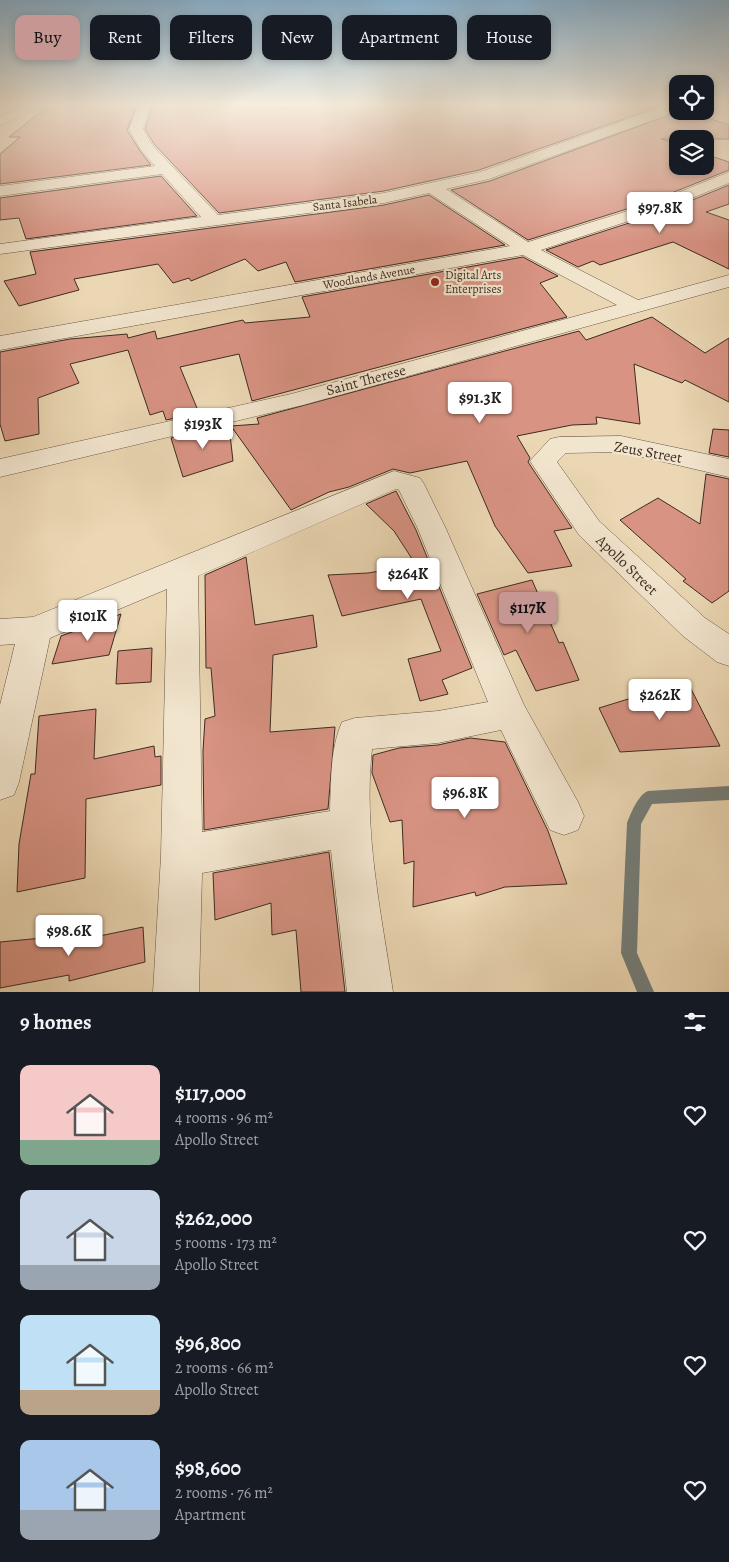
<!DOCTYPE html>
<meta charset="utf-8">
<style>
body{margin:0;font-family:Alegreya,serif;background:#20242c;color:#f1f3f6;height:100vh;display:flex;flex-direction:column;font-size:19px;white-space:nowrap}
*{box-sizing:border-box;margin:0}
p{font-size:16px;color:#9ea1a6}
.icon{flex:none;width:28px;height:28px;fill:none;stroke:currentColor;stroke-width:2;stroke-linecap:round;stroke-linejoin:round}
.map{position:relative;height:992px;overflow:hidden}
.side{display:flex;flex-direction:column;background:#171b24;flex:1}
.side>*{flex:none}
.guide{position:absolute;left:15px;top:15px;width:700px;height:45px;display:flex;gap:10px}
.tools{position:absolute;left:669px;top:75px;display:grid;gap:10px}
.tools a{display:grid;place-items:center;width:45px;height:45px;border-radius:10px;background:#171b24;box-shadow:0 2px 8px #0003;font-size:25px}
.price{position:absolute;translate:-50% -42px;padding:0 11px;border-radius:5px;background:#fff;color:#222;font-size:16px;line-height:32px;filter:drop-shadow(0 1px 2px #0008)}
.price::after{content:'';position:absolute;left:50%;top:30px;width:15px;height:11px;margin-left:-8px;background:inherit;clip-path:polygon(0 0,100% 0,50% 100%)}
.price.on{background:#c59692;color:#111}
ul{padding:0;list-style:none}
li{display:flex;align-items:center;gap:15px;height:125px;padding:0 20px}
li span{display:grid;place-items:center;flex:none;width:140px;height:100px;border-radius:10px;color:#555}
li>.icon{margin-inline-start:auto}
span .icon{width:60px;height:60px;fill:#fffc;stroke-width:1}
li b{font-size:21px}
h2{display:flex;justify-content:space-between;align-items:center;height:60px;padding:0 20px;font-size:21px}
.chip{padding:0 18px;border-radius:10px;background:#171b24;box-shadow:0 2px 8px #0003;font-size:18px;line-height:45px}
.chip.on{background:#c59692;color:#111}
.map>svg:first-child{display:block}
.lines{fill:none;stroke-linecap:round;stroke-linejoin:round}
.stream{fill:#757f7b;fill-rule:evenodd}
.building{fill:#d89383;stroke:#3d2c23}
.minor-casing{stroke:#685747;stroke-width:1}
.minor{fill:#f2e5ce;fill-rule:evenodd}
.poi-dot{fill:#8f2418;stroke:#f2e5ce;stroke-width:2}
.labels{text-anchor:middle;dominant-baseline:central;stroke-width:4.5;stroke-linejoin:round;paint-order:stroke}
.far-street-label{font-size:12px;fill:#3d2c23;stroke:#f2e5ce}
.far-poi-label{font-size:12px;fill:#3d2c23;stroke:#f2e5ce;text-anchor:start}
.street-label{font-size:15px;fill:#3d2c23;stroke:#f2e5ce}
</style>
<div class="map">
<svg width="729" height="992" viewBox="0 0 729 992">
<rect width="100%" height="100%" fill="#ebd7b3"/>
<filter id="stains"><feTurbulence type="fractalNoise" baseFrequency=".004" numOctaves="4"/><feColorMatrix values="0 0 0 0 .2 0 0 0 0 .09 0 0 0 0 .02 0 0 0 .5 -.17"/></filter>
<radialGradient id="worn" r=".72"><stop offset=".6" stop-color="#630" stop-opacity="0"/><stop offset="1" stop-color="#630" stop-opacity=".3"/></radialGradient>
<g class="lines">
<path class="stream" d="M 729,786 L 729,800 L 652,804 L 641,824 L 637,953 L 654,992 L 637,992 L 621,953 L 627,823 C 631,813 638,795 648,791 Z"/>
</g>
<g class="building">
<path d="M 51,104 L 137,104 L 127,130 L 140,151 L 151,165 L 0,184 L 0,154 L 20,137 L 9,137 Z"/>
<path d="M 153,104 L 274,104 L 278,109 L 300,104 L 658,104 L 658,107 L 479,170 L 384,191 L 219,213 L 154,144 L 145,129 Z"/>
<path d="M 680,111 L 687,111 L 729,125 L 729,139 L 661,139 L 678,144 L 678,166 L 705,166 L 705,154 L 729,162 L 729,170 L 649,202 L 528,240 L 451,190 L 490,181 Z"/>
<path d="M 161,176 L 197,216 L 26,239 L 19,218 L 0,220 L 0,198 Z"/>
<path d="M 729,185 L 729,204 L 706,212 L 729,220 L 729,269 L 673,242 L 600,265 L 593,261 L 578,267 L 546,250 L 663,212 Z"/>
<path d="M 429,195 L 505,245 L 295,282 L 286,262 L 258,271 L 245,259 L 191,281 L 189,278 L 173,283 L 158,264 L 74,279 L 79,290 L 19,306 L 4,281 L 36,274 L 30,252 L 384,205 Z"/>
<path d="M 523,257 L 558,276 L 540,283 L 567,317 L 252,401 L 239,354 L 180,367 L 199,413 L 166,420 L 163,411 L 150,415 L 128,350 L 70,364 L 79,383 L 38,398 L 39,434 L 5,441 L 0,424 L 0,352 L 70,339 L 127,334 L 128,338 L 155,331 L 157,339 L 243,320 L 245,323 L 310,317 L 302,297 Z"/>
<path d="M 652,317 L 705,353 L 729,338 L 729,402 L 685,380 L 682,383 L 634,364 L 640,424 L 596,417 L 597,424 L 572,425 L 517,436 L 530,458 L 528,462 L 572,528 L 554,531 L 572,566 L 528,573 L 495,526 L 467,461 L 410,473 L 393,469 L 349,487 L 329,492 L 291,510 L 231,426 L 259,424 L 257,418 L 579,331 L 586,340 Z"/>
<path d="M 229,426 L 233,461 L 183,477 L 171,438 Z"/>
<path d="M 713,429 L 729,430 L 729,457 L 709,453 Z"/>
<path d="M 706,474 L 729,479 L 729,591 L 712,603 L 683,581 L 686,579 L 620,520 L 658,498 L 700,524 Z"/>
<path d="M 396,491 L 416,530 L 472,668 L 442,680 L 448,694 L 420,701 L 408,659 L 441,651 L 421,599 L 342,616 L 328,575 L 368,573 L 416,565 L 394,531 L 366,504 Z"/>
<path d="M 246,557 L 255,625 L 313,615 L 317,647 L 273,655 L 270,732 L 335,727 L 328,809 L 204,830 L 203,751 L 205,719 L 215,716 L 211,668 L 206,668 L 205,575 Z"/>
<path d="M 532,580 L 559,643 L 563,642 L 579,680 L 536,691 L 516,650 L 504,655 L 477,594 Z"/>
<path d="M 121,614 L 109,655 L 52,664 L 61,636 Z"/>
<path d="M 152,648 L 151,682 L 116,684 L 118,651 Z"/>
<path d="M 687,681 L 720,746 L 620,752 L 599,708 Z"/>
<path d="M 96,709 L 94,759 L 154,746 L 155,757 L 161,756 L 161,785 L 86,799 L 85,878 L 17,892 L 19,844 L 31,774 L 35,774 L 39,716 Z"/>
<path d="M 470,738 L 505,742 L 548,831 L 567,884 L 505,887 L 476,896 L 475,892 L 413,907 L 414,861 L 404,864 L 402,820 L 390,822 L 372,773 L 373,755 L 399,748 L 438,745 Z"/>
<path d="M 329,852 L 345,992 L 301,992 L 296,930 L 272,935 L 271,903 L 215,920 L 213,873 Z"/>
<path d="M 143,927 L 145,962 L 69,981 L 69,975 L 0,988 L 0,942 L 53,937 L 51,946 Z"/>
</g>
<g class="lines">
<defs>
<g id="minor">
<path d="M 27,104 L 43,104 L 0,126 L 0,117 Z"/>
<path d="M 139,104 L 151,104 L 143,129 L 152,145 L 218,215 L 384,193 L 480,172 L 671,104 L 678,104 L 678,111 L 489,179 L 446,189 L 528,242 L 650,204 L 729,172 L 729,183 L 662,210 L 541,250 L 638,300 L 729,275 L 729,287 L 303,405 L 0,477 L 0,459 L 291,394 L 617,305 L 523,255 L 0,350 L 0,336 L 510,246 L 429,193 L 384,203 L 0,254 L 0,244 L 201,217 L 162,174 L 0,196 L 0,186 L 155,166 L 141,150 L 129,129 Z"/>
<path d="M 621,436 L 729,459 L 729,477 L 621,452 L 566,453 L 557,462 L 599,521 L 705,618 L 729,634 L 729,666 L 717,662 L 683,636 L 579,535 L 530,461 L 550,439 L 559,437 Z"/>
<path d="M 394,471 L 420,478 L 424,484 L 446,529 L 524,705 L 578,802 L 584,816 L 578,830 L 564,835 L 550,830 L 501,730 L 438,743 L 372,749 C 363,830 381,911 393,992 L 347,992 L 331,850 L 202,873 L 199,992 L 153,992 L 161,856 L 167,589 L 50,638 L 19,782 L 14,795 L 0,800 L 0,705 L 15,644 L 0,645 L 0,619 L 33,617 ZM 396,489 L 399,490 L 418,529 L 488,702 L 438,711 L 355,718 L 342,722 C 330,749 331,782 330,811 L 202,832 L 198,576 Z"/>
</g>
</defs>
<use href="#minor" class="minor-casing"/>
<use href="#minor" class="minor"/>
</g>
<linearGradient id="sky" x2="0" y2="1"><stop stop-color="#89b5d4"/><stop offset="0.43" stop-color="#f6eddd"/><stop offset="1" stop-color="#f6eddd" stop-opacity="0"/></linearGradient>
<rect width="729" height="243" fill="url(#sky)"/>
<circle class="poi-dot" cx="435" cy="282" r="5"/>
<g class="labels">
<g class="far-street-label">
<text transform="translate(345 203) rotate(-7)">Santa Isabela</text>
<text transform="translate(369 277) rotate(-10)">Woodlands Avenue</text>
</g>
<g class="far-poi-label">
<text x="445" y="275">Digital Arts<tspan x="445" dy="14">Enterprises</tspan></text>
</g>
<g class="street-label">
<text transform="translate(366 380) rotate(-15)">Saint Therese</text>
<text transform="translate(648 452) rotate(10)">Zeus Street</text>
<text transform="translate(627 565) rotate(44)">Apollo Street</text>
</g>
</g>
<rect width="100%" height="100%" filter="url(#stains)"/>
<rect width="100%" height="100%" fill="url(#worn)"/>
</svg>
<div class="tools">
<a><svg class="icon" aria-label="locate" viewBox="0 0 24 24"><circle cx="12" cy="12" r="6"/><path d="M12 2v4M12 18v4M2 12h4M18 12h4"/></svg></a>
<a><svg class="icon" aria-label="layers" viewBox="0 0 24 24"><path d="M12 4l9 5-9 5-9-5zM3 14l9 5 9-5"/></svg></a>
</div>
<b class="price" style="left:660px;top:234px">$97.8K</b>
<b class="price" style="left:480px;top:424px">$91.3K</b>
<b class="price" style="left:203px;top:450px">$193K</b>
<b class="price" style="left:408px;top:600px">$264K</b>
<b class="price on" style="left:528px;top:634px">$117K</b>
<b class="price" style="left:88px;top:642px">$101K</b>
<b class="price" style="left:660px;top:721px">$262K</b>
<b class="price" style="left:465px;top:819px">$96.8K</b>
<b class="price" style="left:69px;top:957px">$98.6K</b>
<div class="guide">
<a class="chip on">Buy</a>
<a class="chip">Rent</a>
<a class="chip">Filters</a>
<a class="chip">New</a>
<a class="chip">Apartment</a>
<a class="chip">House</a>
</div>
</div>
<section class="side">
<h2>9 homes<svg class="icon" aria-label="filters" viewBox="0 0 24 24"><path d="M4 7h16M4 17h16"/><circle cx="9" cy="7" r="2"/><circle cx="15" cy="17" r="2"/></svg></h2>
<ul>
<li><span style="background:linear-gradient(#f6c9c9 75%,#7fa58c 0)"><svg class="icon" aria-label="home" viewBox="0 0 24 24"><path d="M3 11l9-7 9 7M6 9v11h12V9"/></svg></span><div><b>$117,000</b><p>4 rooms · 96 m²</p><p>Apollo Street</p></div><svg class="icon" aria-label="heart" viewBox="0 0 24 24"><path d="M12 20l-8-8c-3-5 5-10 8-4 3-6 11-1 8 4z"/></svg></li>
<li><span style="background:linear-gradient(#c9d6e8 75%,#9aa5b1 0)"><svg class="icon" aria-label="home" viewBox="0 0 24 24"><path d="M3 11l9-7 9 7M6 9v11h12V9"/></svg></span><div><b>$262,000</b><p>5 rooms · 173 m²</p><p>Apollo Street</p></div><svg class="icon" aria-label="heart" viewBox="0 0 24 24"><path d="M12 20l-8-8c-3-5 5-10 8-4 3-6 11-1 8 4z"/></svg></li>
<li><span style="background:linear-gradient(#bfe0f5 75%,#b9a48a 0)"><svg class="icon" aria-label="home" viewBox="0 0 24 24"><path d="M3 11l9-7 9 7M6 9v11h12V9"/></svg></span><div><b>$96,800</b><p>2 rooms · 66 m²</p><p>Apollo Street</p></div><svg class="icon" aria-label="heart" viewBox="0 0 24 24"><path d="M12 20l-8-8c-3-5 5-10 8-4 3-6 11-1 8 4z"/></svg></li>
<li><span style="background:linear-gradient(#a9c7e8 70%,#9aa5b1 0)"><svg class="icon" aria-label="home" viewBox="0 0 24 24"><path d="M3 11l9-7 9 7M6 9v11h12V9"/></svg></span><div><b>$98,600</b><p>2 rooms · 76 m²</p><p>Apartment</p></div><svg class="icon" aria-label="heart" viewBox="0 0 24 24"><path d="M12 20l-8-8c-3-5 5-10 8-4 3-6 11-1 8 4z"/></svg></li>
</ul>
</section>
